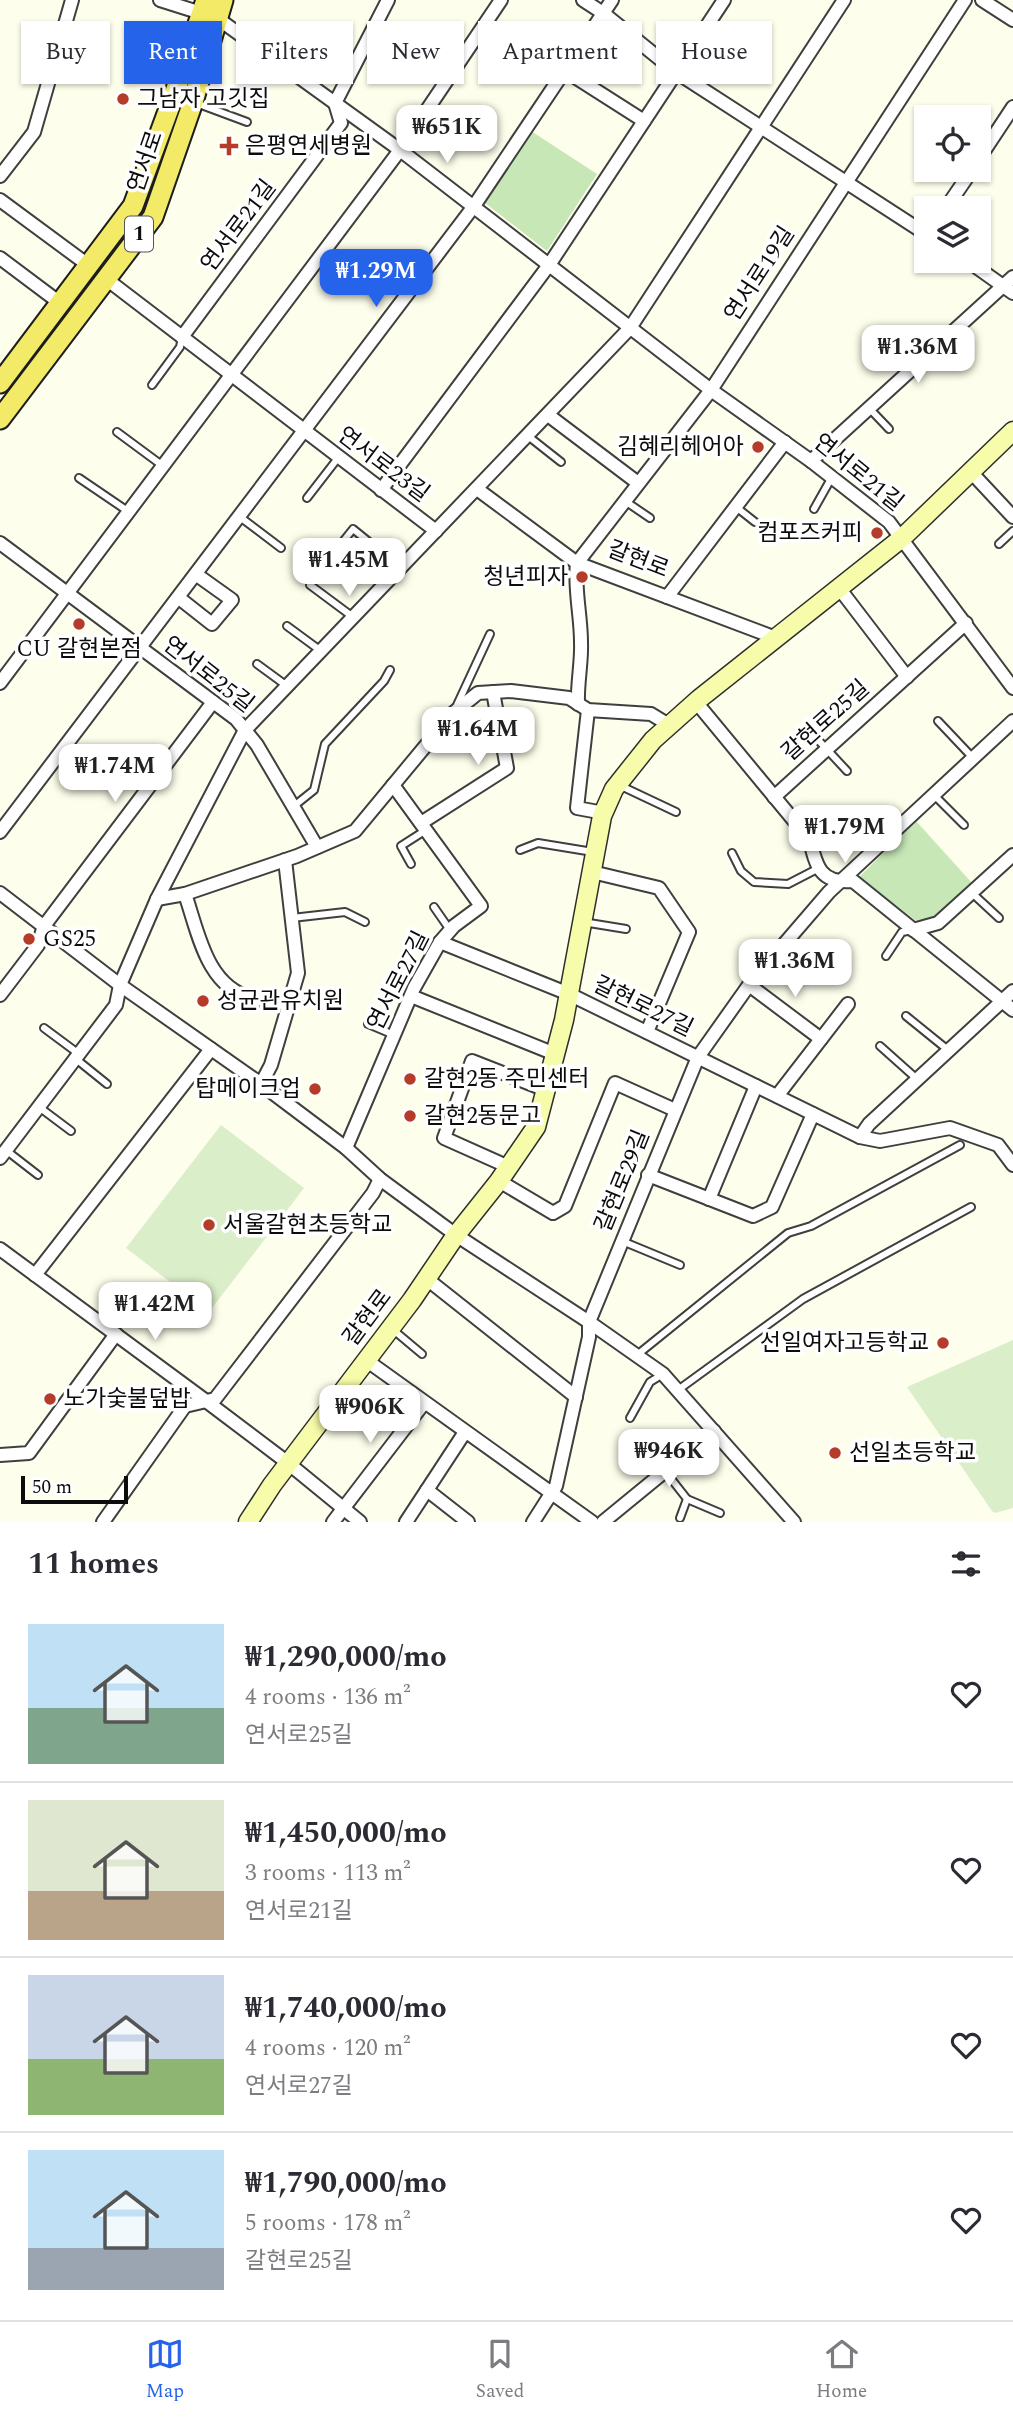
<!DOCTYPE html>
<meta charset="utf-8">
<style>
body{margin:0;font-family:Spectral,"Noto Sans KR",serif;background:#f7f7f7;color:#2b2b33;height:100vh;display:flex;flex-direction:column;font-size:26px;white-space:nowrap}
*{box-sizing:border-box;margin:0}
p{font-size:23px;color:#7c7c81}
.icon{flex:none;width:38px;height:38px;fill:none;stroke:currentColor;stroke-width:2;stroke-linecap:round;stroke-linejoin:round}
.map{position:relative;height:1522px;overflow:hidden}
.side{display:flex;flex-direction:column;background:#fff;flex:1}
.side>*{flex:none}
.hud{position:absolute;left:21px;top:21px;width:971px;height:63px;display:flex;gap:14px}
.tools{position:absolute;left:914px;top:105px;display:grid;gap:14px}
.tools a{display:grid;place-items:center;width:77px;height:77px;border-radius:0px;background:#fff;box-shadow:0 2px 5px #0004;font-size:35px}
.scale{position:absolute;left:21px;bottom:18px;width:107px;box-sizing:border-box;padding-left:7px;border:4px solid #0c0c0c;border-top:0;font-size:19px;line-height:24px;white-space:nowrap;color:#0c0c0c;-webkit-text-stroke:5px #fff;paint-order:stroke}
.price{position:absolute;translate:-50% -60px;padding:0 16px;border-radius:14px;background:#fff;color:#222;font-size:23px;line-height:46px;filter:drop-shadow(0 2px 4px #0008)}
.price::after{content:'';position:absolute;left:50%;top:42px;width:21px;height:16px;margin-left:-10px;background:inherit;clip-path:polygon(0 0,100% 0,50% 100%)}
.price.current{background:#2563eb;color:#fff}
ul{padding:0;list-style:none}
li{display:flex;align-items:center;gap:21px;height:175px;padding:0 28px}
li+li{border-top:2px solid #e1e1e2}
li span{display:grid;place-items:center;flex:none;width:196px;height:140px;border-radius:0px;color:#555}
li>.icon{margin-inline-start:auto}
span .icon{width:84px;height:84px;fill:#fffc;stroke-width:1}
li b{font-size:30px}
h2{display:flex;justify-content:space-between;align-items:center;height:84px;padding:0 28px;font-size:30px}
.tag{padding:0 24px;border-radius:0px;background:#fff;box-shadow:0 2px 5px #0004;font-size:24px;line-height:63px}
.tag.current{background:#2563eb;color:#fff}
.tab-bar{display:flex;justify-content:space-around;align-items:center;height:98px;border-top:2px solid #e1e1e2;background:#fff;font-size:19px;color:#7c7c81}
.tab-bar a{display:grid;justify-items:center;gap:4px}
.tab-bar .current{color:#2563eb}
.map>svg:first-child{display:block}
.green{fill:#c7e7b7}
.pitch{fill:#daeec9}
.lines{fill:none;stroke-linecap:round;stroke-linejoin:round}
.lane-casing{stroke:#3f3f3f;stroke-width:10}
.street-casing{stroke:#3f3f3f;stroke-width:16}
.secondary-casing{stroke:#2e2e2e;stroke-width:21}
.primary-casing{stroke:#1d1d1d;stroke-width:23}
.lane{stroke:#fff;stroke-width:6}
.street{stroke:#fff;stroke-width:12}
.secondary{stroke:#f6fca9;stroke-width:18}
.primary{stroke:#f3ea67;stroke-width:19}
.poi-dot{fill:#b63c2a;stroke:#fff;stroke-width:2.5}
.labels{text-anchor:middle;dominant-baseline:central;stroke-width:7;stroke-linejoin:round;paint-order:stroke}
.shield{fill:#fff;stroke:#555;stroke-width:2}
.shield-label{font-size:21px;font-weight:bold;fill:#0c0c0c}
.poi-label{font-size:23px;fill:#0c0c0c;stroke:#fff;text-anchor:start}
.street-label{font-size:23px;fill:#0c0c0c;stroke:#fff}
</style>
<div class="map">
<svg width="1013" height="1522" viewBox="0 0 1013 1522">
<rect width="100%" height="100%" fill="#fefeec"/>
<g class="green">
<path d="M 531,131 L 597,174 L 547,251 L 485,203 Z"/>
<path d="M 916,821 L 972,883 L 935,919 L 915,920 L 859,877 Z"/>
</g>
<g class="pitch">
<path d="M 221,1125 L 304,1188 L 209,1312 L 126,1248 Z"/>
<path d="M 1013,1340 L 1013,1508 L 995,1513 L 992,1511 L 907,1387 Z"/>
</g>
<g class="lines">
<defs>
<g id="lane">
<path d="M 196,103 L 247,122"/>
<path d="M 152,385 L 180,347 L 182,337"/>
<path d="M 869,408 L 889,429"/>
<path d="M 117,432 L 163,466"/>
<path d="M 528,436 L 561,462"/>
<path d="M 79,478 L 129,512"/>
<path d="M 307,498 L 338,458"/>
<path d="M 625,501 L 650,518"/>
<path d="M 736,507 L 755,522"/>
<path d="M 814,509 L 832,477"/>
<path d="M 240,517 L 281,548"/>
<path d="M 341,544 L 353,529 L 401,568"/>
<path d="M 999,544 L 1013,531"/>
<path d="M 310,585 L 353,617"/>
<path d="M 287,626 L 321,651"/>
<path d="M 257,664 L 287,686"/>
<path d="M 457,705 L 490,634"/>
<path d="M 938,721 L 973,758"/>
<path d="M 807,728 L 847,771"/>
<path d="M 621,786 L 676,812"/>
<path d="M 934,795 L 964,825"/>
<path d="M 294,806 L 314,790 L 325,744 L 384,681 L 390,670"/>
<path d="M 520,850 L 538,843 L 593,852"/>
<path d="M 732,853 L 741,871 L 754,882 L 788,884 L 819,868"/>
<path d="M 411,864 L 401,846 L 426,830"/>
<path d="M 972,893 L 999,918"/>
<path d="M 434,907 L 450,930"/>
<path d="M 292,918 L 345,912 L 365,922"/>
<path d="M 583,922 L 626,929"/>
<path d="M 886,956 L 902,932 L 913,930"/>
<path d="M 906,1016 L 948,1050"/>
<path d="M 368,1024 L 394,1035"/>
<path d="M 44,1028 L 79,1054"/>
<path d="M 880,1046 L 917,1079"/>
<path d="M 76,1059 L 107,1084"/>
<path d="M 39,1107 L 71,1131"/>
<path d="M 7,1151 L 38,1175"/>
<path d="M 622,1241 L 680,1265"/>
<path d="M 391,1328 L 422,1354"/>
<path d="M 637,1355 L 788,1233 L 811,1226 L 960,1145"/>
<path d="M 678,1390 L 803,1299 L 971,1207"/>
<path d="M 630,1418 L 650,1382 L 663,1374"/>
<path d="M 665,1471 L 687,1499 L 720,1513"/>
<path d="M 680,1518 L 687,1499"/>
</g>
<g id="street">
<path d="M 160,0 L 217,18 L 400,150 L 711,390 L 811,461 L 889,522 L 1013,688"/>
<path d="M 583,0 L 603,13 L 676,72 L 926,234"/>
<path d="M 982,0 L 1013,20"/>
<path d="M 564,70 L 644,121"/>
<path d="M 978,160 L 1013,107"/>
<path d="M 0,176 L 34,132 L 72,0"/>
<path d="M 0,200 L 88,265"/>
<path d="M 946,208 L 972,170"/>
<path d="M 0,258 L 60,303"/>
<path d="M 968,261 L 1013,293"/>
<path d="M 105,278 L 436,531"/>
<path d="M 182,337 L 341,123 L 335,103 L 388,0"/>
<path d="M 548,415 L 638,483"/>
<path d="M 811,461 L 1013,277"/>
<path d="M 971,472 L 1013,517"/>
<path d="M 477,489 L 577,563 L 776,638"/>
<path d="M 381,490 L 549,265 L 724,0"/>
<path d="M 0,543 L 236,719 L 257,745 L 317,847"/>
<path d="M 577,563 L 711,390 L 965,0"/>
<path d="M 577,563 C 574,589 581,615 581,642 C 582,662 577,683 578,704"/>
<path d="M 839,588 L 907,677"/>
<path d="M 667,597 L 785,442"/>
<path d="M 179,598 L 212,624 L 232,600 L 197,575"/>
<path d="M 0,683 L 400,150 L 501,0"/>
<path d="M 696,702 L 810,840 C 816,867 821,884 853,881 L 1013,1010"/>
<path d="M 588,710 L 577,808 L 604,813"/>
<path d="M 774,797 L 966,623"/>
<path d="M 421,823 L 507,768 L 493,692"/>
<path d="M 0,832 L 474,206 L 612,0"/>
<path d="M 592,872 L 659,888 L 689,932 L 647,1032"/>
<path d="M 0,893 L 120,985 L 261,1084 L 346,1148 L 380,1179 L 456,1235 L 589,1322 L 663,1374 L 794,1522"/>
<path d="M 185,894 C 198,931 206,987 252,998 C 264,1001 277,1002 289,1004"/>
<path d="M 157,899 L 185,894 L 297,856 L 355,831 L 452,714 L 478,693 L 511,691 L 569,698 L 588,710 L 651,714 L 669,725"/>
<path d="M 913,930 L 938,923 L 1013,855"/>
<path d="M 440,942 L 569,994 L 860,1137 L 880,1141 L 950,1128 L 998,1145 L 1013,1165"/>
<path d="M 749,985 L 821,1039"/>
<path d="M 0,995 L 38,945 L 44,926 L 213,702"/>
<path d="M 411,996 L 555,1054"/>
<path d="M 261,1084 L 271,1065 L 298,973 L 285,860"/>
<path d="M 777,1096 L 848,1004"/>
<path d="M 860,1137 L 869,1124 L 1013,991"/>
<path d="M 346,1148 L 414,988 L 440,942 L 454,926 L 481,906 L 393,785"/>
<path d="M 0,1158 L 116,1005 L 120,985 L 157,899 L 245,730 L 630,328 L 844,0"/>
<path d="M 509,1167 L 444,1138 L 472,1061 L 546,1090"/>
<path d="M 648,1175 L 753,1216 L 772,1207 L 813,1114"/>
<path d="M 499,1181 L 553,1213 L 565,1206 L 615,1083 L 675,1110"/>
<path d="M 709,1199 L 756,1086"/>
<path d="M 0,1249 L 206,1401 L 288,1463 L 360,1522"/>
<path d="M 35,1275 L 211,1049"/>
<path d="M 427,1279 L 576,1397"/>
<path d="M 366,1360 L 592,1522"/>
<path d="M 0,1455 L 29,1453 L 116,1334"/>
<path d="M 427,1490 L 468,1522"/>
<path d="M 103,1522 L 185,1406 L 215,1399 L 373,1193 L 380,1179"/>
<path d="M 333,1522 L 424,1403"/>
<path d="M 406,1522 L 465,1432"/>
<path d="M 533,1522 L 556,1486 L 589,1337 L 589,1322 L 698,1057 L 749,985 L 829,892 L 1013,721"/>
<path d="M 603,1522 L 714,1431"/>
</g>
<path id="secondary" d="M 248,1522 L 272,1485 L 412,1300 L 456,1235 L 499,1181 L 536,1127 L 564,1020 L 602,816 L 614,789 L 653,740 L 699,699 L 902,538 L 1013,431"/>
<g id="primary">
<path d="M 0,383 L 133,206 L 174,95 L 206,0"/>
<path d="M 0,419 L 153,217 L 193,102 L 223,0"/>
</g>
</defs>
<use href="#lane" class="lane-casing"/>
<use href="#street" class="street-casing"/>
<use href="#secondary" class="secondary-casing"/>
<use href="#primary" class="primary-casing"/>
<use href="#lane" class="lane"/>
<use href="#street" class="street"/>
<use href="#secondary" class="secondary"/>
<use href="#primary" class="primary"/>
</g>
<g class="poi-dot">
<circle cx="123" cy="99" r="7"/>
<path d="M225.5 135.5h7v7h7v7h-7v7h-7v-7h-7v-7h7z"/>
<circle cx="758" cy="447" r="7"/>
<circle cx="877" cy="533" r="7"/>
<circle cx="582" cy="577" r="7"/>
<circle cx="79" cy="624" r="7"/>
<circle cx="29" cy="939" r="7"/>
<circle cx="203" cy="1001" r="7"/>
<circle cx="410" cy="1079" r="7"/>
<circle cx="315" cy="1089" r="7"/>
<circle cx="410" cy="1116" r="7"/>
<circle cx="209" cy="1225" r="7"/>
<circle cx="943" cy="1343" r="7"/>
<circle cx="50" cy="1399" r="7"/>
<circle cx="835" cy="1453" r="7"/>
</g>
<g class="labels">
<rect class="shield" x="125" y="216.5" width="28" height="35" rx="5"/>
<g class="shield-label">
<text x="139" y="234">1</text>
</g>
<g class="poi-label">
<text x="137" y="99">그남자 고깃집</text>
<text x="245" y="146">은평연세병원</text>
<text x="744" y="447" text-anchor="end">김혜리헤어아</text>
<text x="863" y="533" text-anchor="end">컴포즈커피</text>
<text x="568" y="577" text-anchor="end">청년피자</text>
<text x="79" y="649" text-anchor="middle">CU 갈현본점</text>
<text x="43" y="939">GS25</text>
<text x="217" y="1001">성균관유치원</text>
<text x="424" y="1079">갈현2동 주민센터</text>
<text x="301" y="1089" text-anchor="end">탑메이크업</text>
<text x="424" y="1116">갈현2동문고</text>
<text x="223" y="1225">서울갈현초등학교</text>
<text x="929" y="1343" text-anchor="end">선일여자고등학교</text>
<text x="64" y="1399">노가숯불덮밥</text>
<text x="849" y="1453">선일초등학교</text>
</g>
<g class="street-label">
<text transform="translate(146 162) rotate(-71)">연서로</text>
<text transform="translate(239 226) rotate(-53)">연서로21길</text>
<text transform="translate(760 274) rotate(-57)">연서로19길</text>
<text transform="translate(383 465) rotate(37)">연서로23길</text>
<text transform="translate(858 473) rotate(39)">연서로21길</text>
<text transform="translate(638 560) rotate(21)">갈현로</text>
<text transform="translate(208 675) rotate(38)">연서로25길</text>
<text transform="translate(826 721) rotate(-42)">갈현로25길</text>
<text transform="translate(399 981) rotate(-63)">연서로27길</text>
<text transform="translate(643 1007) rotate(26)">갈현로27길</text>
<text transform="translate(623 1181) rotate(-68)">갈현로29길</text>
<text transform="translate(368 1318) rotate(-53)">갈현로</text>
</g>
</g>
</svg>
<div class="tools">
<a><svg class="icon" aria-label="locate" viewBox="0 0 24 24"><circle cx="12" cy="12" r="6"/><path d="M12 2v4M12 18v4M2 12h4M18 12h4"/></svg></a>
<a><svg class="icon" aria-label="layers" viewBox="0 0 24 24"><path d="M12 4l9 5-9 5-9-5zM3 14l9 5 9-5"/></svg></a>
</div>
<div class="scale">50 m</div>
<b class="price" style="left:447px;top:165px">₩651K</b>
<b class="price current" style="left:376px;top:309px">₩1.29M</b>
<b class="price" style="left:918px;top:385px">₩1.36M</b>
<b class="price" style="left:349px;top:598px">₩1.45M</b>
<b class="price" style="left:478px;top:767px">₩1.64M</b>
<b class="price" style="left:115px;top:804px">₩1.74M</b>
<b class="price" style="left:845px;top:865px">₩1.79M</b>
<b class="price" style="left:795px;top:999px">₩1.36M</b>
<b class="price" style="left:155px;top:1342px">₩1.42M</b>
<b class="price" style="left:370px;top:1445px">₩906K</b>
<b class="price" style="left:669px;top:1489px">₩946K</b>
<div class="hud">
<a class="tag">Buy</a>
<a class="tag current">Rent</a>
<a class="tag">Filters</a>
<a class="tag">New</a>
<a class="tag">Apartment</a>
<a class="tag">House</a>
</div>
</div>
<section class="side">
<h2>11 homes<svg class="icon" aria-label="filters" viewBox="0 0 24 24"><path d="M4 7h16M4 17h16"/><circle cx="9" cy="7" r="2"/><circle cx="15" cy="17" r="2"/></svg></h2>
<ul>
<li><span style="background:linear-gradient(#bfe0f5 60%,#7fa58c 0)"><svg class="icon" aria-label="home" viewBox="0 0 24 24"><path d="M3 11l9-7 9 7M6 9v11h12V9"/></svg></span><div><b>₩1,290,000/mo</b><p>4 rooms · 136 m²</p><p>연서로25길</p></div><svg class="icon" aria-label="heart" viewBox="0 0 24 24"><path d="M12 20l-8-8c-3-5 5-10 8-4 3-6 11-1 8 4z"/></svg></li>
<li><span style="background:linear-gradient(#dfe7d0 65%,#b9a48a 0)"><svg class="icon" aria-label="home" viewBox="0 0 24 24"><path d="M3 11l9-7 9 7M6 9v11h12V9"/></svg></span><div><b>₩1,450,000/mo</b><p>3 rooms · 113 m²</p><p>연서로21길</p></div><svg class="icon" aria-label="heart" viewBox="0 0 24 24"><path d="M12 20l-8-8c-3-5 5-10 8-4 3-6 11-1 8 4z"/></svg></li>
<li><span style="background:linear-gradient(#c9d6e8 60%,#8fb573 0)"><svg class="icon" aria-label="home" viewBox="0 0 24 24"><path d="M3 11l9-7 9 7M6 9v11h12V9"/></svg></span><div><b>₩1,740,000/mo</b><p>4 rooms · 120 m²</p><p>연서로27길</p></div><svg class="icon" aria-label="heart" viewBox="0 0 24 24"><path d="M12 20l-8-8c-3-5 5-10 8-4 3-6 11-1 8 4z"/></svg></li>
<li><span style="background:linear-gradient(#bfe0f5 70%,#9aa5b1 0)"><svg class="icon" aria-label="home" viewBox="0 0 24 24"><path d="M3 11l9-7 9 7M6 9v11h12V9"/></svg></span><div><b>₩1,790,000/mo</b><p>5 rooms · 178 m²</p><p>갈현로25길</p></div><svg class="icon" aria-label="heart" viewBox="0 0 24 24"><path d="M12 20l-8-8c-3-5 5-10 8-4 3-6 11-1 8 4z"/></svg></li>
</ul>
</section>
<nav class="tab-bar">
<a class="current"><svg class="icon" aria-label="map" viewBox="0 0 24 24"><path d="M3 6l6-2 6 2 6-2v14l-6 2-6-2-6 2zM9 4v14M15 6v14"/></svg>Map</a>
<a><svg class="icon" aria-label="saved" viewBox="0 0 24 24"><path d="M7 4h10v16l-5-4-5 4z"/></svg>Saved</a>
<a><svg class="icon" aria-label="home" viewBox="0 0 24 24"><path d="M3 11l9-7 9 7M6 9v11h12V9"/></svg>Home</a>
</nav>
